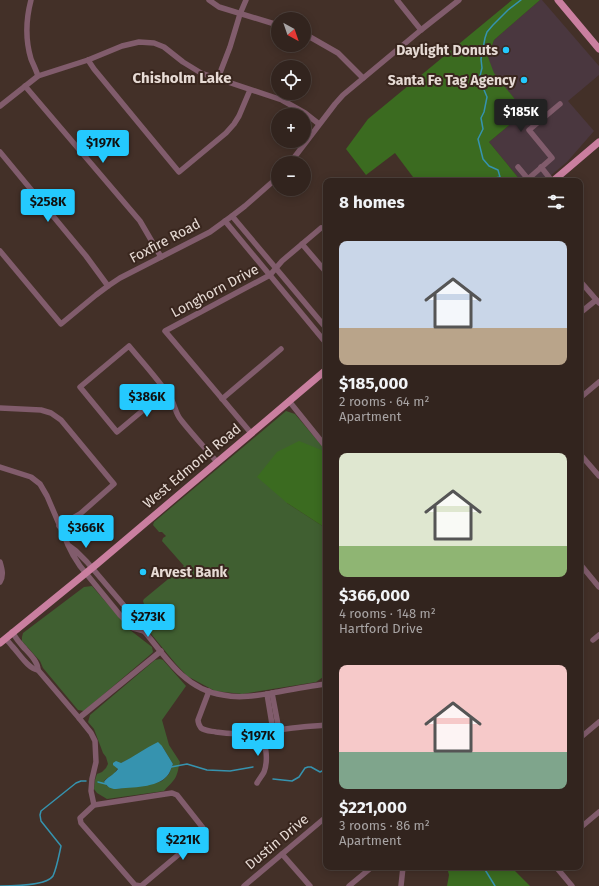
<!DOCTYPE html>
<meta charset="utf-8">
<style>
body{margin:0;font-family:"Fira Sans",sans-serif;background:#3a2c27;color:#f1f3f6;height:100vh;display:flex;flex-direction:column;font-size:15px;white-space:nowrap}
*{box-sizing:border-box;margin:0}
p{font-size:13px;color:#a8a4a4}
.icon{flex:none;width:22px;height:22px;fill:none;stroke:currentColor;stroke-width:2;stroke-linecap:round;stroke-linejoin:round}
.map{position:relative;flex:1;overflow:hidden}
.drawer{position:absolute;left:323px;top:178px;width:260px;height:692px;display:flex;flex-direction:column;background:#32241e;border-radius:8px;box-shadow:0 2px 10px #0003,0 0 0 1px #4d413c}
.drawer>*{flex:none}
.needle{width:26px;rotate:140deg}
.tools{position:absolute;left:271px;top:12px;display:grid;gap:8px}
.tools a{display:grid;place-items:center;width:40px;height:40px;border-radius:50%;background:#32241e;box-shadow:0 2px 10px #0003,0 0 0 1px #4d413c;font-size:20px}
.price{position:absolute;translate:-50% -34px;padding:0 9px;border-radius:4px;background:#24c9fe;color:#111;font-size:13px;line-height:26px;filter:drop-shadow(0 1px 2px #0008)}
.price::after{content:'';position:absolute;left:50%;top:24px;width:12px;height:9px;margin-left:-6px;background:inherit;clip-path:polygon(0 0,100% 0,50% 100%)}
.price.active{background:#222;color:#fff}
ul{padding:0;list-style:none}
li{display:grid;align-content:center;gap:8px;height:212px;padding:0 16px}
li span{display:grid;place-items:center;height:124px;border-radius:8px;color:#555}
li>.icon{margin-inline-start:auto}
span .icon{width:72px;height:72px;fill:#fffc;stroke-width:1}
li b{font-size:17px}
h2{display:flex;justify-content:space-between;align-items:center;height:48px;padding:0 16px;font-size:17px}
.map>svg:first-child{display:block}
.commercial{fill:#4a373f}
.green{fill:#405f31;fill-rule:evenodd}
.forest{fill:#3b6b20}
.water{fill:#3693af}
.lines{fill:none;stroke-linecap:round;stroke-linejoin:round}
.stream{stroke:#3693af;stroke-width:1.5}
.minor{stroke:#815c6c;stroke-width:5.5}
.major{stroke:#ca7fa0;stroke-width:7}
.poi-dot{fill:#24c9fe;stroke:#39261e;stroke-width:1.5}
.labels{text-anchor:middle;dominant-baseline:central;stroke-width:4;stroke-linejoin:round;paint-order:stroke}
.poi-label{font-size:14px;font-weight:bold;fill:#e7dbd5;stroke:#39261e;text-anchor:end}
.street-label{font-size:14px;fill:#e7dbd5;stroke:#39261e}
.neighbourhood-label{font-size:15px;font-weight:bold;fill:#e7dbd5;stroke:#39261e}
</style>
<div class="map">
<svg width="599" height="886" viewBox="0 0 599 886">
<rect width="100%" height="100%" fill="#433028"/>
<path class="commercial" d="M 540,0 L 542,0 L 599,66 L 599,75 L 568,101 L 594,131 L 567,162 L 544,181 L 521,181 L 489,142 L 525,112 L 493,73 L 488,57 L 494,40 Z"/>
<g class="green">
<path d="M 286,411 L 295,414 L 322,446 L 324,451 L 287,503 L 324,527 L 326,534 L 326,675 L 316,682 L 242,694 L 215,691 L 187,676 L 175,663 L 133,612 L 137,608 L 140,611 L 145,607 L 143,601 L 144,599 L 184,566 L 162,541 L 163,538 L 166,536 L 162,532 L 159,532 L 153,525 L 154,522 Z"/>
<path d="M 92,586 L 130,630 L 152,647 L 153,652 L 151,654 L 84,711 L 78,710 L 43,668 L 40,661 L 22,641 L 22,637 L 23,633 L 84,587 Z"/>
<path d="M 160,659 L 163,660 L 186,686 L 162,720 L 169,745 L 180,762 C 178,768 178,776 173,781 C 170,785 167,787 164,791 L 107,799 L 97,793 L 94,789 L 95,780 L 97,774 L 102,772 L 106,768 L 108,764 L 106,757 L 103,753 L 94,729 L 88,722 L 90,715 L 155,660 ZM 162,746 L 173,764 L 169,774 L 162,781 L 156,783 L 116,789 L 107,786 L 104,781 L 106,779 L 114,774 L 121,763 L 137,755 Z"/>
</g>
<g class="forest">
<path d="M 512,0 L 540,0 L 494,40 L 488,57 L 494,73 L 525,112 L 489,142 L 521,181 L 416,181 L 395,153 L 366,175 L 346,149 L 368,119 Z"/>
<path d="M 299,441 L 324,451 L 326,449 L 326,534 L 324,527 L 287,503 L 257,477 L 277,452 Z"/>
<path d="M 447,867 L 511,867 L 530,886 L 447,886 L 449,875 Z"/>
</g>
<path class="water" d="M 158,742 L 162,746 L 173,764 C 171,768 170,773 167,776 C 157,788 132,787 116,789 C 110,789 108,787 104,782 C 107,777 114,775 118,769 L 113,765 L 113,763 L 116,761 L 121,763 C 134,757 145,748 158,742 Z"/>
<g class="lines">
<g class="stream">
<path d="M 492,181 L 490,179 L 500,177 L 498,170 L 489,166 L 483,159 L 478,139 L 483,129 L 481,118 L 484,112 L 487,97 L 482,85 L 480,76 L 482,68 L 481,59 L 485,38 L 487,32 L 493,25 L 508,10 L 521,0"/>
<path d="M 171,767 L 187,764 L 207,770 L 230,771 L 253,767"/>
<path d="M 273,779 L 292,781 L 299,777 L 305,768 L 308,767 L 311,767 L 320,772 L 326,769"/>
<path d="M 98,782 L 106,784"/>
<path d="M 484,868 L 495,886"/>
<path d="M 0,886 C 13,886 46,886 53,876 C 57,867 59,855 61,846 L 41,821 L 40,815 L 41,811 L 76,783 L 81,781 L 86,781"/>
</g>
<g class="minor">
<path d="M 31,0 C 26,19 25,39 31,59 C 33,64 36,70 38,76"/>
<path d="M 209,0 L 219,7 L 278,25"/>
<path d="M 397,0 L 421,30"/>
<path d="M 304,35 L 310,37 L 338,53 L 363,78"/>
<path d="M 88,60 L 94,69 L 179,172 L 226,133 L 234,124 L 239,116 L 250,90"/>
<path d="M 218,78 L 230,47 L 240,14 L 246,0"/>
<path d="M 25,86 L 140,221 L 161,257"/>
<path d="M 0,106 L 38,76 L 88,60 L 122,46 L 139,42 L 154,43 L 164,47 L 183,62 L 201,73 L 282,100 L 305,113 L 319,124"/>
<path d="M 0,152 L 86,256 L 108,286"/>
<path d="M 290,163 L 335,104 L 343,95 L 421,30 L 459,0"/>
<path d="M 518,167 L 528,179 L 552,158 L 529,130 L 560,104"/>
<path d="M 541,167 L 552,181"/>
<path d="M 369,181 L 370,181"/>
<path d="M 232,216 L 326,328"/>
<path d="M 225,221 L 326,343"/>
<path d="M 302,244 L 326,272"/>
<path d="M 0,251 L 61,324 L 96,295 L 108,286 L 120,278 L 210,232 L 232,216 L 245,206 L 278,177"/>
<path d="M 580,281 L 599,303"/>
<path d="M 580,313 L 596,300"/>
<path d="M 166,391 L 117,432 L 80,387 L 129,346 C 143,363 158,379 170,397 C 175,404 175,413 181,420 C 192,434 205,448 217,462"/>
<path d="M 580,398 L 599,382"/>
<path d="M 222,399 L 281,349"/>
<path d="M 289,401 L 326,447"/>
<path d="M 0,408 L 41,410 L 51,413 L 61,420 L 114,484 L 80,514 L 59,526"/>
<path d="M 251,433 L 165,331 L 270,275 L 282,261 L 321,228"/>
<path d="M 580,454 L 599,476"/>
<path d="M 0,467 L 31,477 L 40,484 L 47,496 L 68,545 L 73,555 L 80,566 L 120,615 L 133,628 L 144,631 L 138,622 L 87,562 L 76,551 L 68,545"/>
<path d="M 0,562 C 2,569 4,575 0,582"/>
<path d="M 580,564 L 599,587"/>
<path d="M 144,631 C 156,645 168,663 182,675 C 193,685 208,693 223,695 C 241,699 260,695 278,692 C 294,689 310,686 326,684"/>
<path d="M 12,632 C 15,636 17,640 20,643 C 26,651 38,660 38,670 L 79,718 L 91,733 L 95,741 L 96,762 L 92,779 L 91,791 L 94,805"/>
<path d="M 5,639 C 8,641 10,643 12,646 C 19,653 28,669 38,670"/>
<path d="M 593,640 L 599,635"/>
<path d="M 209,691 L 198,720 C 198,723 199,725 201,728 C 205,731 211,731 216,732 C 245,737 273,730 302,727 C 310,726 318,726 326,725"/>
<path d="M 272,693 L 279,730"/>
<path d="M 267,694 L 273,730"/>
<path d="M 79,718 L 161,651"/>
<path d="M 580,738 L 599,722"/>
<path d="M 257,783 C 259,779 262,776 264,772 C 269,759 265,745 262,732"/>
<path d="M 172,793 L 177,795 L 203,828 L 203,834 L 141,886 L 135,885 L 81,823 L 80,818 L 94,805 Z"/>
<path d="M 580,828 L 599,812"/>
<path d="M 282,854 L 310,886"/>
<path d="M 556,867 L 572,886"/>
<path d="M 244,886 L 326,817"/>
<path d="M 349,886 L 372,867"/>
<path d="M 401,886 L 403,867"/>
</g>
<g class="major">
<path d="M 558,0 L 599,49"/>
<path d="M 553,181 L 599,142"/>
<path d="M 0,643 L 97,564 L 326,370"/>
</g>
</g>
<g class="poi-dot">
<circle cx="506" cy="50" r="4"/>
<circle cx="524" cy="80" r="4"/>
<circle cx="143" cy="572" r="4"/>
</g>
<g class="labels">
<g class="poi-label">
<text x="498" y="50">Daylight Donuts</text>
<text x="516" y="80">Santa Fe Tag Agency</text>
<text x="151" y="572" text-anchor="start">Arvest Bank</text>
</g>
<g class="street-label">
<text transform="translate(165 241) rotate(-28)">Foxfire Road</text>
<text transform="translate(215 291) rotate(-28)">Longhorn Drive</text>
<text transform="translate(192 466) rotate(-40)">West Edmond Road</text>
<text transform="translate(277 842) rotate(-40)">Dustin Drive</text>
</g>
<g class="neighbourhood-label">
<text x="182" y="78">Chisholm Lake</text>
</g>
</g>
</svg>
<div class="tools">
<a><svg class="needle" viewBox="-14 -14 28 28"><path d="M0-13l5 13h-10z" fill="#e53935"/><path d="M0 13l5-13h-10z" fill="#a8a4a4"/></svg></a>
<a><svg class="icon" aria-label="locate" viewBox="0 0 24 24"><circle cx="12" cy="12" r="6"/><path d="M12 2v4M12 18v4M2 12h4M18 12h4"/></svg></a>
<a>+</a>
<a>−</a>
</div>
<b class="price active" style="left:521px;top:133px">$185K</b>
<b class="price" style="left:103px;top:164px">$197K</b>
<b class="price" style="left:48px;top:223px">$258K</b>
<b class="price" style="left:147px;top:418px">$386K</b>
<b class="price" style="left:86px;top:549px">$366K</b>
<b class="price" style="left:148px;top:638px">$273K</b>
<b class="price" style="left:258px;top:757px">$197K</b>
<b class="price" style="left:183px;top:861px">$221K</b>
<section class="drawer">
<h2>8 homes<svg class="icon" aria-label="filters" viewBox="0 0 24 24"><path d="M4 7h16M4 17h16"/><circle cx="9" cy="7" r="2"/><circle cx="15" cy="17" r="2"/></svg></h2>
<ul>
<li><span style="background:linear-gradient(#c9d6e8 70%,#b9a48a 0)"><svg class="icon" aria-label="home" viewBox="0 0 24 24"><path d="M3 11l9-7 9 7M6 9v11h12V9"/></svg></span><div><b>$185,000</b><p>2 rooms · 64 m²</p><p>Apartment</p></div></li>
<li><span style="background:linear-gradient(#dfe7d0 75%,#8fb573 0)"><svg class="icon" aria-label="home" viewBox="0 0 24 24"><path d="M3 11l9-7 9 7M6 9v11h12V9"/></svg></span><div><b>$366,000</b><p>4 rooms · 148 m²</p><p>Hartford Drive</p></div></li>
<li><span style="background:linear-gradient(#f6c9c9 70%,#7fa58c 0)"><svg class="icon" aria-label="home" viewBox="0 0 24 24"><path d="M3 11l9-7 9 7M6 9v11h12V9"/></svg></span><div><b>$221,000</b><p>3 rooms · 86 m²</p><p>Apartment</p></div></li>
</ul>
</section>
</div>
